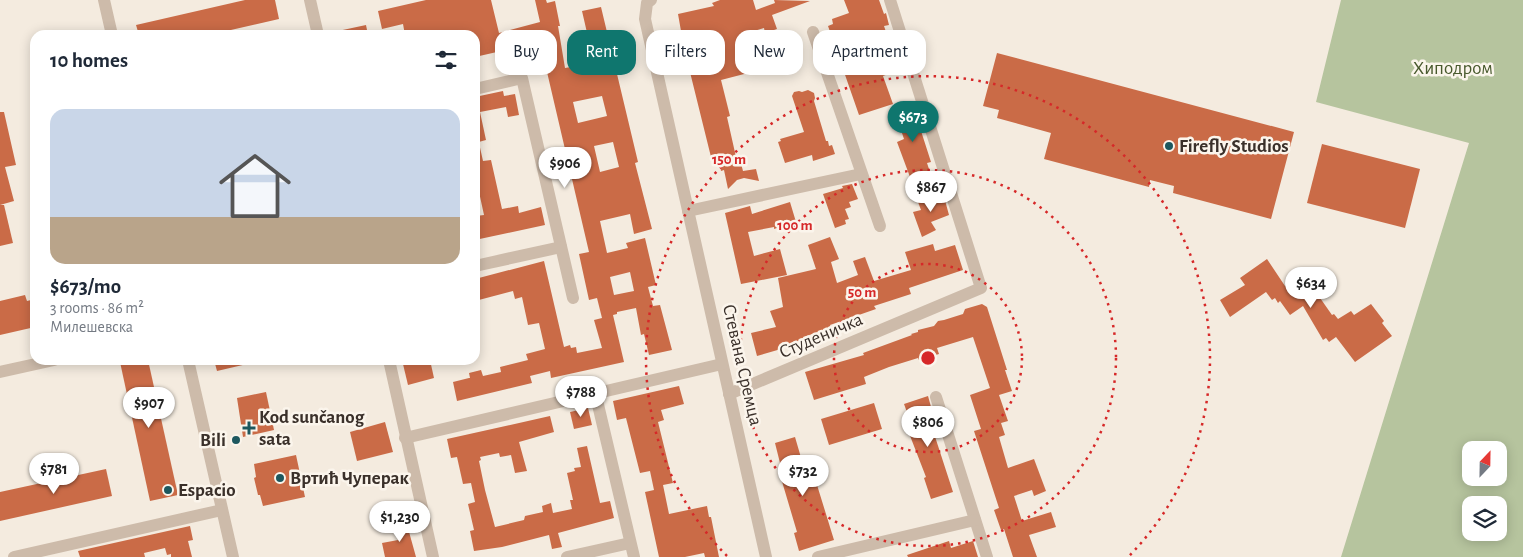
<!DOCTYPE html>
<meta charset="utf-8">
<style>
body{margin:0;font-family:"Alegreya Sans",sans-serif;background:#f2f2f3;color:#1f2937;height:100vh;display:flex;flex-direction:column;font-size:19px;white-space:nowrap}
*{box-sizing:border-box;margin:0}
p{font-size:16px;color:#747a83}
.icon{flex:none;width:28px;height:28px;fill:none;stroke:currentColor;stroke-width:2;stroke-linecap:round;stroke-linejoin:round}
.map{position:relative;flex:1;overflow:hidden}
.drawer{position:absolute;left:30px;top:30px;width:450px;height:335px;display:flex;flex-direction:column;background:#fff;border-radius:15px;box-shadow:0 2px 12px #0003}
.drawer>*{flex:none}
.top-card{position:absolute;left:495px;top:30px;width:475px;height:45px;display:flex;gap:10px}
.needle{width:32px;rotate:22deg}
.controls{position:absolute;left:1462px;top:441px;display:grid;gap:10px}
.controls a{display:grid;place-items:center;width:45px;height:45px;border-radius:10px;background:#fff;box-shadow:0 2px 12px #0003;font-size:25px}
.price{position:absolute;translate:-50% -42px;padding:0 11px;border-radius:18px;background:#fff;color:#222;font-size:16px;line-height:32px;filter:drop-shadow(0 1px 2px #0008)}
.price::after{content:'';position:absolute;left:50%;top:30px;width:15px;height:11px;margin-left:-8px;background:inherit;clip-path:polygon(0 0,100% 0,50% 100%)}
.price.active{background:#0f766e;color:#fff}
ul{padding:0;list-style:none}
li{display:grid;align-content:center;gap:10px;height:265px;padding:0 20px}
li+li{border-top:1px solid #e0e1e3}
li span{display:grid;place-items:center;height:155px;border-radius:15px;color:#555}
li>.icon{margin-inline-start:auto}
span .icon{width:90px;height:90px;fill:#fffc;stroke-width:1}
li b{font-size:21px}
h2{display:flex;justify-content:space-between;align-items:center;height:60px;padding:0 20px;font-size:21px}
.chip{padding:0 18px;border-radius:15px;background:#fff;box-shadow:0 2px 12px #0003;font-size:18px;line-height:45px}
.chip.active{background:#0f766e;color:#fff}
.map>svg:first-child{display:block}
.green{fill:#b6c49e;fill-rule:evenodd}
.building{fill:#ca6b47;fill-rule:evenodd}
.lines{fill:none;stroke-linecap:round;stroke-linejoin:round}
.street{stroke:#cdbbaa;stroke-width:12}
.ring{fill:none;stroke:#d62828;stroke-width:2.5;stroke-dasharray:2.5 5}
.poi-dot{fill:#1d575e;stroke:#fbf5ec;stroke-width:2}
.labels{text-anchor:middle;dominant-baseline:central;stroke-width:5;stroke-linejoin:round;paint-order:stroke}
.park-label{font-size:19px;fill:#48592d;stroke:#fbf5ec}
.poi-label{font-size:19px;font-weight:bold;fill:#3a302a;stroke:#fbf5ec;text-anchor:start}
.street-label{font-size:19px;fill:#3a302a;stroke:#fbf5ec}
.centre{fill:#d62828;stroke:#fbf5ec;stroke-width:2.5}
.ring-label{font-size:15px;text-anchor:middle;font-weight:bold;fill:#d62828;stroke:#fbf5ec;stroke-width:5;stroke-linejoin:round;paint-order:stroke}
</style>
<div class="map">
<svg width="1523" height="557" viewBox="0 0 1523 557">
<rect width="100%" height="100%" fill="#f4ebdf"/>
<path class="green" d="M 1341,0 L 1523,0 L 1523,557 L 1341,557 L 1469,143 L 1316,102 ZM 1471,450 L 1499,450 L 1499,478 L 1471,478 ZM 1471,505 L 1499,505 L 1499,532 L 1471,532 Z"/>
<g class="building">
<path d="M 245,0 L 275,0 L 279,19 L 209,35 L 139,35 L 136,25 Z"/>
<path d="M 426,0 L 491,0 L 499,33 L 540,22 L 535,0 L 546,0 L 547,3 L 555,1 L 560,26 L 558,26 L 565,68 L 594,63 L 582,11 L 601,7 L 638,162 L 635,163 L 652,229 L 634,234 L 630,214 L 600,221 L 607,253 L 628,248 L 626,243 L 645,238 L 656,285 L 648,287 L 653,306 L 660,305 L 672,350 L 649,355 L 644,334 L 641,335 L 636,308 L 617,312 L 617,314 L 613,315 L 624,362 L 551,378 L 550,371 L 530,376 L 532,383 L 457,401 L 453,382 L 469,378 L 470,378 L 469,373 L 481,370 L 483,376 L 501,372 L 500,367 L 528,360 L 526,354 L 545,349 L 539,323 L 528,325 L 522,297 L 515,299 L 513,291 L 475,301 L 475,279 L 544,261 L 564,347 L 570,345 L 571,348 L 576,347 L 577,353 L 602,348 L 594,320 L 602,318 L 597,298 L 589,300 L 579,254 L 589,252 L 540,42 L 475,57 L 475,35 L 405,35 L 403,24 L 382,29 L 378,11 ZM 602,96 L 607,116 L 578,123 L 573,102 ZM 613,142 L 619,167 L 600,172 L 594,146 ZM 630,272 L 634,291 L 614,295 L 610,277 Z"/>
<path d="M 720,0 L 753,0 L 756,10 L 775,3 L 774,0 L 810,1 L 772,15 L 777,29 L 765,33 L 764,28 L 744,34 L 746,40 L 735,44 L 739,63 L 745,62 L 748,73 L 721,80 L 730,116 L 727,117 L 736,157 L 739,156 L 743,171 L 756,169 L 759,181 L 744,178 L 737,180 L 728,189 L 724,170 L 721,171 L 718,155 L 711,157 L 687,60 L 696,58 L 691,34 L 687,35 L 686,30 L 681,31 L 678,14 L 714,6 L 712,3 Z"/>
<path d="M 844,0 L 879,0 L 884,14 L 886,13 L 889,25 L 884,26 L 899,70 L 883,76 L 893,104 L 859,115 L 828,26 L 833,24 L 832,19 L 849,13 Z"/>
<path d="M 366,25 L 368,35 L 339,35 L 338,31 Z"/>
<path d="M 795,37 L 801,58 L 782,63 L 776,43 Z"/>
<path d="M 997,53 L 1294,132 L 1271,219 L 1173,193 L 1174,186 L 1150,180 L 1149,187 L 1044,159 L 1051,133 L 997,118 L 999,110 L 983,106 Z"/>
<path d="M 808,90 L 814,93 L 815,98 L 814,101 L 826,141 L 828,141 L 829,146 L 832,145 L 835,154 L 813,161 L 812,155 L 785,163 L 778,142 L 781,141 L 780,139 L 804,132 L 792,96 L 794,92 L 799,91 L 802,92 Z"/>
<path d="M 503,91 L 504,96 L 515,94 L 519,115 L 508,117 L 506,107 L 480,112 L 486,140 L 475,143 L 475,97 Z"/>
<path d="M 913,106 L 931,162 L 927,163 L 930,172 L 910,177 L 897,142 L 904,139 L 895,112 Z"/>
<path d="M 0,112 L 4,112 L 16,165 L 5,167 L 14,201 L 0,205 Z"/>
<path d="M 475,143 L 479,143 L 483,161 L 491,160 L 502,209 L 518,206 L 519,213 L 541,207 L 545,225 L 475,240 L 475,223 L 477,222 L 476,216 L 484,215 L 479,192 L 475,193 L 475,183 L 478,182 L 475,170 Z"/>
<path d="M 1322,144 L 1420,169 L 1405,228 L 1307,203 Z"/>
<path d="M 852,184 L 858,199 L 849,202 L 851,207 L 845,209 L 849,219 L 845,220 L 846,224 L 835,228 L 823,194 L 843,188 L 842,186 Z"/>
<path d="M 943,193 L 949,215 L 931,222 L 936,230 L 922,237 L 913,212 L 921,210 L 918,202 Z"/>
<path d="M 790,202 L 796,222 L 774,229 L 774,227 L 748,232 L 754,256 L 780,249 L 787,275 L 741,284 L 725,213 L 750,206 L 752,214 Z"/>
<path d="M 0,205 L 4,205 L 13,243 L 0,246 Z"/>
<path d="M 830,237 L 839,259 L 831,262 L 837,283 L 858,275 L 853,261 L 865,257 L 874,281 L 911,270 L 905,252 L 933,244 L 935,251 L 955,245 L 963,270 L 909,288 L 911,294 L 874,306 L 876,309 L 830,325 L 831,328 L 803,337 L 804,339 L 781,348 L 781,349 L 757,356 L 751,333 L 776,327 L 770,311 L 783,307 L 778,278 L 816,269 L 808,245 Z"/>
<path d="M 1267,259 L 1285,286 L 1310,270 L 1324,291 L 1318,295 L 1332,315 L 1334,314 L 1338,319 L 1351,311 L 1354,315 L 1371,304 L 1384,321 L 1382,323 L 1392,336 L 1355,362 L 1336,337 L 1329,342 L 1326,338 L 1323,340 L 1303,306 L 1290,315 L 1280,301 L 1278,303 L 1275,298 L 1272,300 L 1266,292 L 1230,317 L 1220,300 L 1245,285 L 1240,278 Z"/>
<path d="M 25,295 L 27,301 L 35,299 L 35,327 L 0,335 L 0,301 Z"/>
<path d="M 982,304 L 987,307 L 1007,370 L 1005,370 L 1012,391 L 999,395 L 1008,421 L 1001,423 L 1005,435 L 999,437 L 1008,468 L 1034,459 L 1046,491 L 1034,496 L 1032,490 L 1014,496 L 1022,521 L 1051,512 L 1056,527 L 1029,535 L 1037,557 L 1013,557 L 1004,529 L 1001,530 L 994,510 L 999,508 L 974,431 L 981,429 L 970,395 L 990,388 L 973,337 L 937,348 L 939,354 L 919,360 L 918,358 L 889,367 L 864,377 L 866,384 L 814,400 L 805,372 L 864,355 L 863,353 L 912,335 L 911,334 L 918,332 L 918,330 L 934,326 L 938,321 L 944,320 L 963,314 L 965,309 Z"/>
<path d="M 127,360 L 148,360 L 178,495 L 150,501 L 120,362 Z"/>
<path d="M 214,360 L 246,360 L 247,364 L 217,371 Z"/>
<path d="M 402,360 L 430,360 L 434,378 L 408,385 Z"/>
<path d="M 679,386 L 684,404 L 661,410 L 664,420 L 658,422 L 673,483 L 663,485 L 669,514 L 707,506 L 709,517 L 711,517 L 719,557 L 705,557 L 704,553 L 685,557 L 659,557 L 645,492 L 654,490 L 650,471 L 640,473 L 626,418 L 617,420 L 613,401 Z"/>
<path d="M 266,392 L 274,430 L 243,437 L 237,398 Z"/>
<path d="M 928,396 L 933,414 L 928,415 L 953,492 L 931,499 L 924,478 L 926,477 L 907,428 L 912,426 L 904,404 Z"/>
<path d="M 874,403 L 882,429 L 829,445 L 821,419 Z"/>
<path d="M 588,408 L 592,425 L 574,429 L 570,412 Z"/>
<path d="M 550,416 L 554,432 L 519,442 L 527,471 L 515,473 L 511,455 L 500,457 L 499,453 L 480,457 L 481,460 L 479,461 L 485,490 L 495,527 L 524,520 L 525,516 L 543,512 L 542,506 L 551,503 L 553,513 L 572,509 L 570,500 L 573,500 L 567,473 L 575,471 L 574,468 L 581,467 L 577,448 L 587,446 L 600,503 L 610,501 L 614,518 L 558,533 L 562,547 L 552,549 L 549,535 L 502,547 L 474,551 L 470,531 L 474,530 L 468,504 L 475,502 L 471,483 L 463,484 L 457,457 L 451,458 L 447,439 Z"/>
<path d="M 385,422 L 393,452 L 357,461 L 350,432 Z"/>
<path d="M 795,437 L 802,461 L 809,459 L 834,540 L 799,551 L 794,533 L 797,532 L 778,468 L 781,467 L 775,443 Z"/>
<path d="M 296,455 L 305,497 L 263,506 L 260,495 L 258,495 L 254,478 L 256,477 L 254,464 Z"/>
<path d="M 106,469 L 112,496 L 0,521 L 0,492 Z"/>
<path d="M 406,521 L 416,557 L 385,557 L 382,543 L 398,540 L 394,523 Z"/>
<path d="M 190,526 L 193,540 L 188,541 L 192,557 L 171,557 L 171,554 L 167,555 L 165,548 L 144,553 L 145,557 L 80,557 L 78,551 Z"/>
<path d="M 949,541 L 951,548 L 973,541 L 978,557 L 908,557 L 907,555 Z"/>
</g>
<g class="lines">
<g class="street">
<path d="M 104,0 L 112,35"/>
<path d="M 310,0 L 318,35"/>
<path d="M 651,0 L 647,3 L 645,19 L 766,557"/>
<path d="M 813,32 L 880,226"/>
<path d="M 475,89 L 522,78 L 573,298"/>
<path d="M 688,211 L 861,174"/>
<path d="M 475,266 L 561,247"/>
<path d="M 188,360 L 233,557"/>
<path d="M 389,360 L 433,557"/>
<path d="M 0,372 L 54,360"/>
<path d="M 595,392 L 634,557"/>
<path d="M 729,394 L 981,288 L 890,0"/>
<path d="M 936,397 L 987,557"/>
<path d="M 405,438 L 722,364"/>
<path d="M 14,557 L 222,510"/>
<path d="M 567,557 L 630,543"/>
<path d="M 818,557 L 975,520"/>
</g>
</g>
<g class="ring">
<circle cx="928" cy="358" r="94"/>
<circle cx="928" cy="358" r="188"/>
<path d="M727 556A282 282 0 1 1 1129 556"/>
</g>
<g class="poi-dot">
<circle cx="1169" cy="146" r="5"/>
<path d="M246.5 420.5h5v5h5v5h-5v5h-5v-5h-5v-5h5z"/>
<circle cx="236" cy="440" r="5"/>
<circle cx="280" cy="478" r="5"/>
<circle cx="168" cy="490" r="5"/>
</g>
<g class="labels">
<g class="park-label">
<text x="1453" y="68">Хиподром</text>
</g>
<g class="poi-label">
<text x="1179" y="146">Firefly Studios</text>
<text x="259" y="417">Kod sunčanog<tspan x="259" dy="22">sata</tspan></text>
<text x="226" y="440" text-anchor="end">Bili</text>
<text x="290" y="478">Вртић Чуперак</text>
<text x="178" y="490">Espacio</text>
</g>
<g class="street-label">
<text transform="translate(821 336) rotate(-23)">Студеничка</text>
<text transform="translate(742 365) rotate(77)">Стевана Сремца</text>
</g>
</g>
<circle cx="928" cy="358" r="8" class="centre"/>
<g class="ring-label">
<text x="729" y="164">150 m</text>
<text x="795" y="230">100 m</text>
<text x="862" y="297">50 m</text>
</g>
</svg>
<div class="controls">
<a><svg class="needle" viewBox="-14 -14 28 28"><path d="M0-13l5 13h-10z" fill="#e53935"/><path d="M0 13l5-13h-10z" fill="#747a83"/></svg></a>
<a><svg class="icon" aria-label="layers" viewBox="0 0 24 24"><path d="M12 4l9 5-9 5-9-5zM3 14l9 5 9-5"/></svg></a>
</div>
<b class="price active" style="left:913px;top:143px">$673</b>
<b class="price" style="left:565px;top:189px">$906</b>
<b class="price" style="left:931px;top:213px">$867</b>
<b class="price" style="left:1311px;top:309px">$634</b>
<b class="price" style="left:581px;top:418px">$788</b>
<b class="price" style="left:149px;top:429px">$907</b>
<b class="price" style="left:928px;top:448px">$806</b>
<b class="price" style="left:54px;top:495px">$781</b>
<b class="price" style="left:803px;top:497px">$732</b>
<b class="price" style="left:400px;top:543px">$1,230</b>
<div class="top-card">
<a class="chip">Buy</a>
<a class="chip active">Rent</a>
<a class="chip">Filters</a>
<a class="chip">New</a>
<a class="chip">Apartment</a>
</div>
<section class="drawer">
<h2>10 homes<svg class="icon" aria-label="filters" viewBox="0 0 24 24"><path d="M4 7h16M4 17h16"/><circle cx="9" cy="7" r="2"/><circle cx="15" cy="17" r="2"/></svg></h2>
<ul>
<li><span style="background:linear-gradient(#c9d6e8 70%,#b9a48a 0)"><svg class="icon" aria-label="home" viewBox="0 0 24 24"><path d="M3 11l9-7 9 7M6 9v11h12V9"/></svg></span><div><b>$673/mo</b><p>3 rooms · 86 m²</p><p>Милешевска</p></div></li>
</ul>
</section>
</div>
